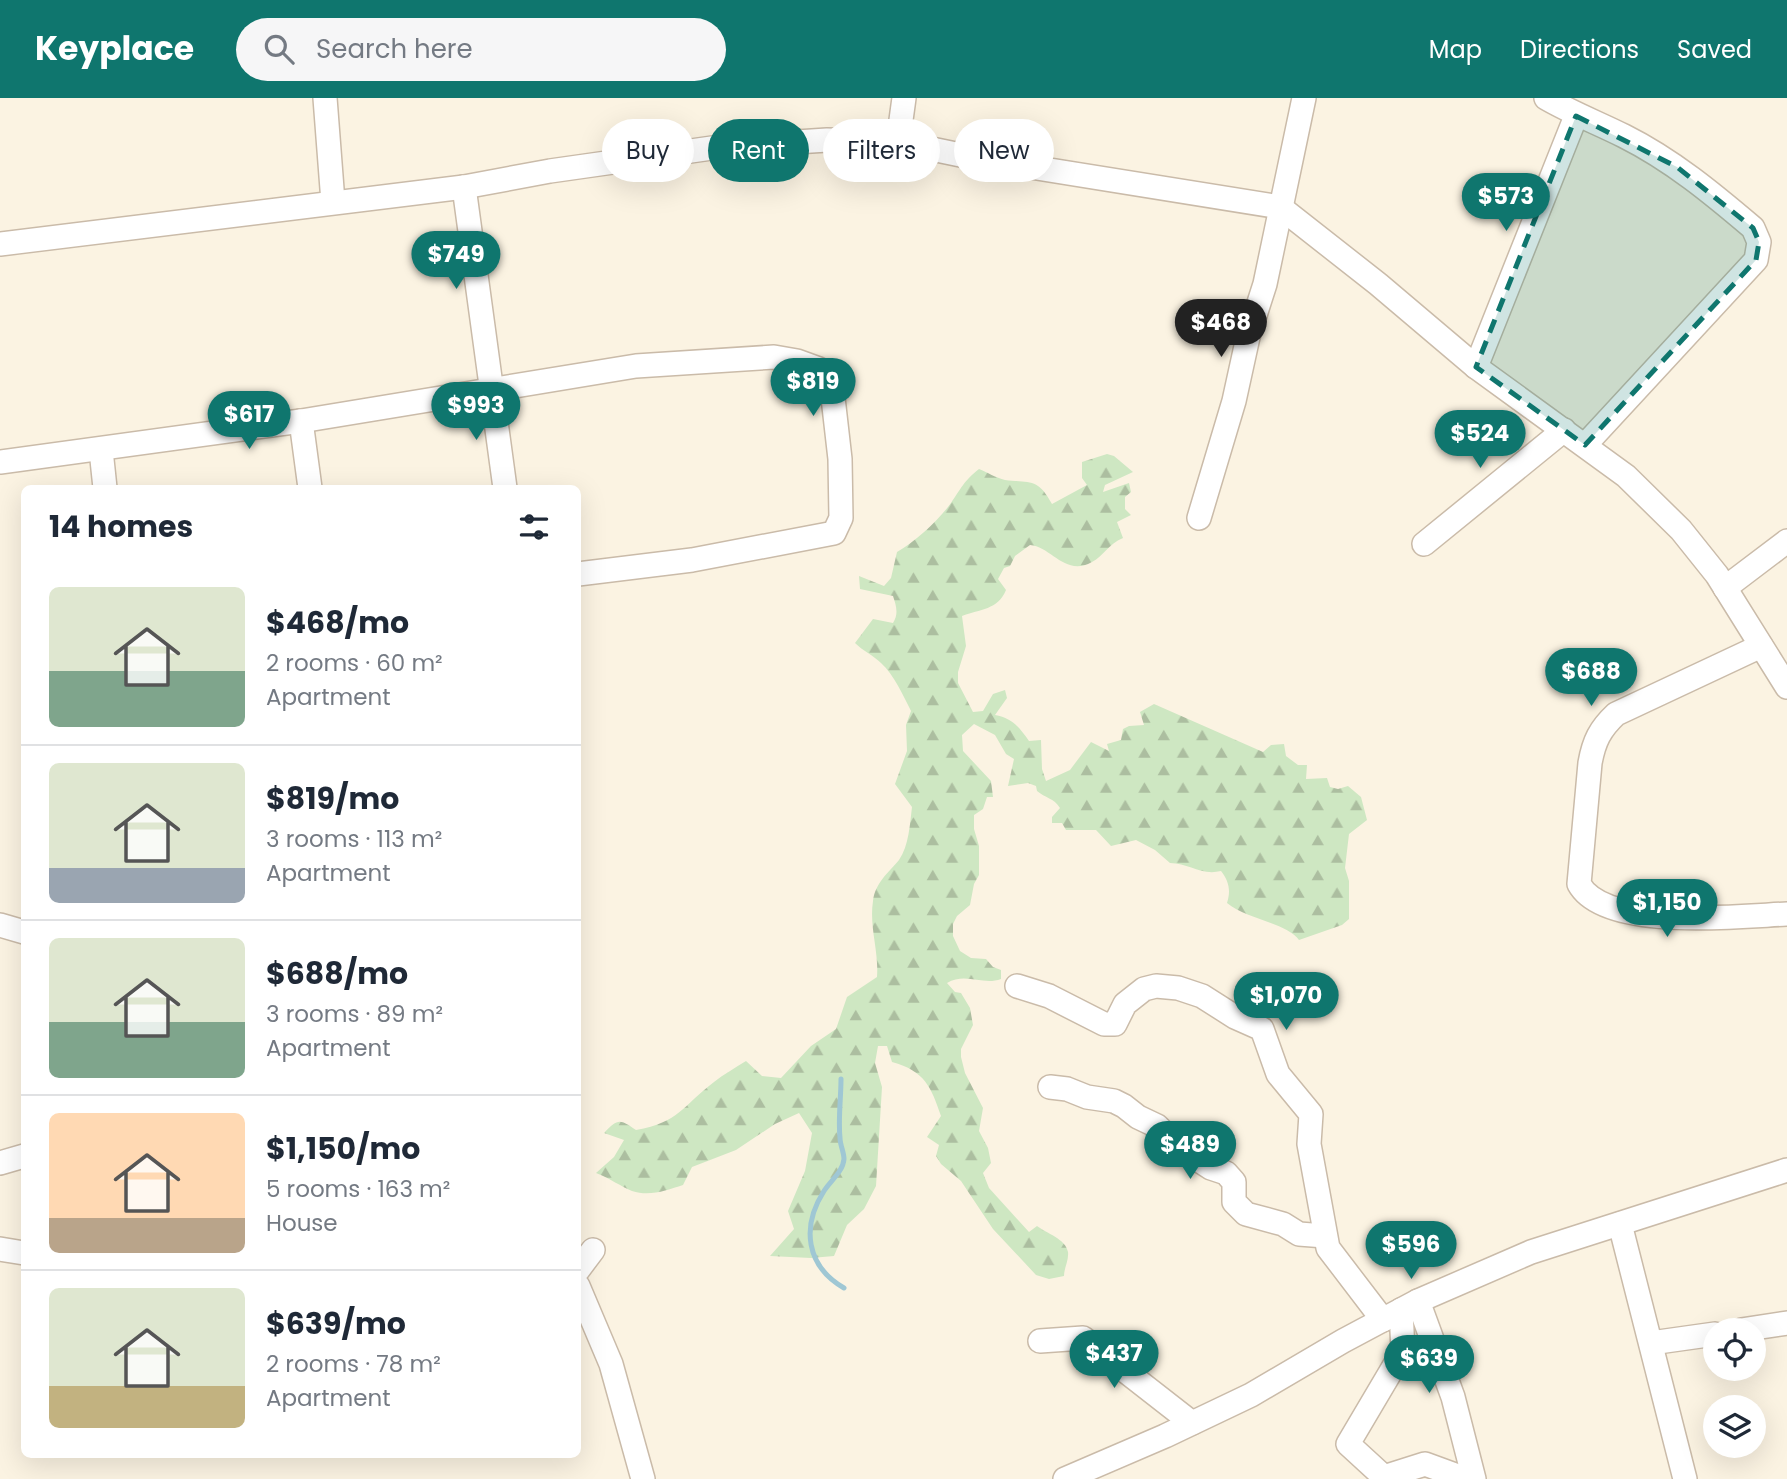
<!DOCTYPE html>
<meta charset="utf-8">
<style>
body{margin:0;font-family:Poppins,sans-serif;background:#f6f6f7;color:#1f2937;height:100vh;display:flex;flex-direction:column;font-size:26px;white-space:nowrap}
*{box-sizing:border-box;margin:0}
p{font-size:23px;color:#747a83}
.icon{flex:none;width:38px;height:38px;fill:none;stroke:currentColor;stroke-width:2;stroke-linecap:round;stroke-linejoin:round}
.map{position:relative;flex:1;overflow:hidden}
.sheet{position:absolute;left:21px;top:387px;width:560px;height:973px;display:flex;flex-direction:column;background:#fff;border-radius:10px;box-shadow:0 7px 28px #0002}
.sheet>*{flex:none}
.hud{position:absolute;left:602px;top:21px;width:665px;height:63px;display:flex;gap:14px}
.buttons{position:absolute;left:1703px;top:1220px;display:grid;gap:14px}
.buttons a{display:grid;place-items:center;width:63px;height:63px;border-radius:50%;background:#fff;box-shadow:0 7px 28px #0002;font-size:35px}
.price{position:absolute;translate:-50% -60px;padding:0 16px;border-radius:24px;background:#0f766e;color:#fff;font-size:23px;line-height:46px;filter:drop-shadow(0 2px 4px #0008)}
.price::after{content:'';position:absolute;left:50%;top:42px;width:21px;height:16px;margin-left:-10px;background:inherit;clip-path:polygon(0 0,100% 0,50% 100%)}
.price.selected{background:#222;color:#fff}
ul{padding:0;list-style:none}
li{display:flex;align-items:center;gap:21px;height:175px;padding:0 28px}
li+li{border-top:2px solid #e0e1e3}
li span{display:grid;place-items:center;flex:none;width:196px;height:140px;border-radius:10px;color:#555}
li>.icon{margin-inline-start:auto}
span .icon{width:84px;height:84px;fill:#fffc;stroke-width:1}
li b{font-size:30px}
h2{display:flex;justify-content:space-between;align-items:center;height:84px;padding:0 28px;font-size:30px}
.pill{padding:0 24px;border-radius:32px;background:#fff;box-shadow:0 7px 28px #0002;font-size:24px;line-height:63px}
.pill.selected{background:#0f766e;color:#fff}
header{display:flex;align-items:center;gap:42px;box-sizing:border-box;height:98px;padding:0 35px;background:#0f766e;color:#fff}
header strong{font-size:33px}
nav{display:flex;gap:38px;margin-inline-start:auto;font-size:24px}
.search{width:490px;height:63px;background:#f6f6f7;display:flex;align-items:center;gap:18px;box-sizing:border-box;padding:0 24px;border-radius:38px;color:#747a83;font-size:26px}
.map>svg:first-child{display:block}
.forest{fill:url(#forest-firs)}
.lines{fill:none;stroke-linecap:round;stroke-linejoin:round}
.stream{stroke:#9fc7d4;stroke-width:5}
.minor-casing{stroke:#cabba9;stroke-width:26}
.minor{stroke:#fff;stroke-width:23}
.marked{fill:#0f766e;fill-opacity:0.2;stroke:#0f766e;stroke-width:5;stroke-dasharray:14 9;stroke-linejoin:round}
</style>
<header>
<strong>Keyplace</strong>
<div class="search"><svg class="icon" aria-label="search" viewBox="0 0 24 24"><circle cx="10" cy="10" r="6"/><path d="M15 15l6 6"/></svg>Search here</div>
<nav><a>Map</a><a>Directions</a><a>Saved</a></nav>
</header>
<div class="map">
<svg width="1787" height="1381" viewBox="0 0 1787 1381">
<defs>
<pattern id="forest-firs" width="22" height="20" patternUnits="userSpaceOnUse" patternTransform="scale(1.75)"><rect width="22" height="20" fill="#cee7c2"/><path d="M5 1l3.5 6h-7zM16 11l3.5 6h-7z" fill="#acbea0"/></pattern>
</defs>
<rect width="100%" height="100%" fill="#fbf3e2"/>
<path class="forest" d="M 1107,356 L 1114,358 L 1133,374 L 1105,387 L 1103,394 L 1129,385 L 1131,394 L 1125,399 L 1125,411 L 1131,417 L 1117,424 L 1123,440 C 1108,446 1104,458 1092,464 C 1065,479 1052,449 1030,447 L 1015,458 L 1010,468 L 1004,470 L 998,481 L 1006,492 C 998,512 980,511 962,518 L 966,548 L 958,574 L 958,585 L 973,614 L 983,613 L 993,596 L 1005,592 L 1007,600 L 995,617 C 1012,620 1019,629 1029,643 L 1041,642 L 1042,671 L 1046,683 L 1070,672 L 1091,644 L 1109,653 L 1107,646 L 1121,642 L 1123,631 L 1129,628 L 1144,627 L 1140,614 L 1154,606 L 1263,654 L 1271,647 L 1284,646 L 1286,658 L 1298,667 L 1307,667 L 1306,681 L 1327,680 L 1330,689 L 1338,691 L 1348,688 L 1361,699 L 1367,722 L 1349,736 L 1345,770 L 1349,783 L 1349,821 L 1342,827 L 1299,842 C 1287,825 1246,821 1227,805 C 1231,793 1229,783 1221,773 C 1201,778 1189,765 1170,765 L 1155,752 L 1136,742 L 1111,748 L 1096,732 L 1066,732 L 1062,725 L 1052,725 L 1052,719 L 1060,710 C 1054,700 1045,700 1037,693 L 1036,688 L 1028,685 L 1008,688 L 1014,661 L 1006,656 L 995,637 L 974,626 L 962,637 L 963,653 L 991,683 L 993,699 L 987,699 L 983,711 L 974,717 L 974,731 L 979,748 L 979,777 L 974,786 L 970,807 L 957,818 L 953,826 L 953,838 L 960,853 L 971,860 L 986,861 L 993,869 L 1001,872 L 1001,881 C 983,888 966,874 947,885 L 955,894 L 961,895 L 970,910 L 973,927 L 961,951 L 961,959 L 965,975 L 983,1010 L 979,1033 L 988,1050 L 991,1065 L 983,1075 L 989,1090 L 1029,1134 L 1037,1128 C 1046,1135 1066,1141 1068,1154 C 1069,1162 1064,1170 1064,1178 L 1049,1181 L 1036,1177 L 993,1131 L 961,1083 L 941,1066 L 936,1058 L 939,1047 L 927,1039 L 941,1018 C 931,989 925,973 892,964 L 887,948 L 878,948 L 875,965 L 882,989 L 876,1088 L 864,1111 L 847,1127 L 834,1158 L 811,1160 L 770,1158 L 794,1131 L 788,1113 L 805,1073 L 812,1035 L 799,1015 L 775,1026 L 736,1052 L 692,1069 L 683,1087 C 667,1092 650,1099 632,1093 C 622,1089 609,1080 596,1075 L 614,1059 L 624,1042 L 604,1035 C 618,1020 620,1021 636,1032 C 680,1024 682,1008 714,984 C 724,976 735,970 746,963 L 762,978 L 781,980 L 811,948 L 836,931 L 847,899 L 877,879 C 879,853 869,829 873,803 C 875,785 889,774 899,762 C 909,748 910,725 912,709 L 895,686 L 907,653 L 906,627 L 911,613 C 903,597 894,577 881,565 C 873,557 863,553 855,545 L 873,521 L 893,525 C 899,516 896,507 893,498 L 860,491 L 859,478 L 884,488 L 891,480 L 897,454 C 917,442 937,424 951,405 C 962,389 963,384 979,371 C 987,374 996,380 1005,382 C 1031,385 1038,380 1052,406 L 1087,387 L 1082,380 L 1082,364 Z"/>
<g class="lines">
<path class="stream" d="M 841,981 C 841,1000 838,1021 840,1040 C 840,1047 844,1054 844,1061 C 843,1074 830,1083 824,1093 C 801,1129 806,1168 844,1190"/>
<defs>
<g id="minor">
<path d="M 325,0 L 333,104"/>
<path d="M 1546,0 C 1572,15 1598,25 1624,38 C 1672,62 1713,96 1753,130 L 1759,144 L 1756,162 L 1585,347"/>
<path d="M 898,44 L 904,0"/>
<path d="M 464,89 L 505,390"/>
<path d="M 0,146 L 464,89 L 550,73 L 719,49 L 827,42 L 898,44 L 975,60 L 1280,109 L 1378,186 L 1476,269 L 1626,378 L 1681,432 L 1717,477 L 1787,589"/>
<path d="M 1476,269 L 1576,18"/>
<path d="M 301,323 L 310,390"/>
<path d="M 101,352 L 105,390"/>
<path d="M 0,364 L 301,323 L 636,268 L 774,259 L 797,263 L 819,271 L 832,291 L 840,361 L 841,420 L 834,435 L 692,462 L 578,476"/>
<path d="M 1199,420 L 1234,303 L 1248,239 L 1265,186 L 1304,0"/>
<path d="M 1424,446 L 1564,332"/>
<path d="M 1725,490 L 1787,443"/>
<path d="M 1761,548 L 1616,616 C 1600,631 1594,643 1590,665 L 1579,786 C 1605,833 1740,818 1787,816"/>
<path d="M 0,827 L 24,834"/>
<path d="M 1017,888 L 1049,898 L 1104,926 L 1115,926 L 1125,906 L 1144,891 L 1156,888 L 1178,890 L 1202,898 L 1235,919 L 1262,931 L 1278,976 L 1311,1016 L 1309,1046 L 1328,1150 L 1383,1222"/>
<path d="M 1050,989 L 1067,991 L 1087,999 L 1114,1003 L 1124,1008 L 1138,1019 L 1157,1028 L 1177,1048 L 1211,1070 L 1226,1075 L 1234,1084 L 1234,1104 L 1246,1116 L 1283,1126 L 1299,1136 L 1325,1138"/>
<path d="M 0,1065 L 24,1058"/>
<path d="M 1620,1126 L 1685,1381"/>
<path d="M 0,1151 L 24,1155"/>
<path d="M 578,1172 L 593,1152"/>
<path d="M 578,1188 L 611,1266 L 643,1381"/>
<path d="M 1418,1203 L 1453,1299 L 1474,1381"/>
<path d="M 1401,1212 L 1403,1253 L 1348,1346 L 1384,1379 L 1425,1366 L 1466,1381"/>
<path d="M 1741,1232 L 1787,1225"/>
<path d="M 1040,1243 L 1083,1240 L 1192,1325"/>
<path d="M 1651,1245 L 1715,1236"/>
<path d="M 1065,1381 L 1165,1338 L 1251,1297 L 1343,1243 L 1418,1203 L 1531,1154 L 1787,1072"/>
</g>
</defs>
<use href="#minor" class="minor-casing"/>
<use href="#minor" class="minor"/>
</g>
<path class="marked" d="M 1576,18 L 1677,69 L 1753,130 L 1759,144 L 1756,162 L 1585,347 L 1476,269 Z"/>
</svg>
<div class="buttons">
<a><svg class="icon" aria-label="locate" viewBox="0 0 24 24"><circle cx="12" cy="12" r="6"/><path d="M12 2v4M12 18v4M2 12h4M18 12h4"/></svg></a>
<a><svg class="icon" aria-label="layers" viewBox="0 0 24 24"><path d="M12 4l9 5-9 5-9-5zM3 14l9 5 9-5"/></svg></a>
</div>
<b class="price" style="left:1506px;top:135px">$573</b>
<b class="price" style="left:456px;top:193px">$749</b>
<b class="price selected" style="left:1221px;top:261px">$468</b>
<b class="price" style="left:813px;top:320px">$819</b>
<b class="price" style="left:476px;top:344px">$993</b>
<b class="price" style="left:249px;top:353px">$617</b>
<b class="price" style="left:1480px;top:372px">$524</b>
<b class="price" style="left:1591px;top:610px">$688</b>
<b class="price" style="left:1667px;top:841px">$1,150</b>
<b class="price" style="left:1286px;top:934px">$1,070</b>
<b class="price" style="left:1190px;top:1083px">$489</b>
<b class="price" style="left:1411px;top:1183px">$596</b>
<b class="price" style="left:1114px;top:1292px">$437</b>
<b class="price" style="left:1429px;top:1297px">$639</b>
<div class="hud">
<a class="pill">Buy</a>
<a class="pill selected">Rent</a>
<a class="pill">Filters</a>
<a class="pill">New</a>
</div>
<section class="sheet">
<h2>14 homes<svg class="icon" aria-label="filters" viewBox="0 0 24 24"><path d="M4 7h16M4 17h16"/><circle cx="9" cy="7" r="2"/><circle cx="15" cy="17" r="2"/></svg></h2>
<ul>
<li><span style="background:linear-gradient(#dfe7d0 60%,#7fa58c 0)"><svg class="icon" aria-label="home" viewBox="0 0 24 24"><path d="M3 11l9-7 9 7M6 9v11h12V9"/></svg></span><div><b>$468/mo</b><p>2 rooms · 60 m²</p><p>Apartment</p></div></li>
<li><span style="background:linear-gradient(#dfe7d0 75%,#9aa5b1 0)"><svg class="icon" aria-label="home" viewBox="0 0 24 24"><path d="M3 11l9-7 9 7M6 9v11h12V9"/></svg></span><div><b>$819/mo</b><p>3 rooms · 113 m²</p><p>Apartment</p></div></li>
<li><span style="background:linear-gradient(#dfe7d0 60%,#7fa58c 0)"><svg class="icon" aria-label="home" viewBox="0 0 24 24"><path d="M3 11l9-7 9 7M6 9v11h12V9"/></svg></span><div><b>$688/mo</b><p>3 rooms · 89 m²</p><p>Apartment</p></div></li>
<li><span style="background:linear-gradient(#ffd9b3 75%,#b9a48a 0)"><svg class="icon" aria-label="home" viewBox="0 0 24 24"><path d="M3 11l9-7 9 7M6 9v11h12V9"/></svg></span><div><b>$1,150/mo</b><p>5 rooms · 163 m²</p><p>House</p></div></li>
<li><span style="background:linear-gradient(#dfe7d0 70%,#c2b280 0)"><svg class="icon" aria-label="home" viewBox="0 0 24 24"><path d="M3 11l9-7 9 7M6 9v11h12V9"/></svg></span><div><b>$639/mo</b><p>2 rooms · 78 m²</p><p>Apartment</p></div></li>
</ul>
</section>
</div>
